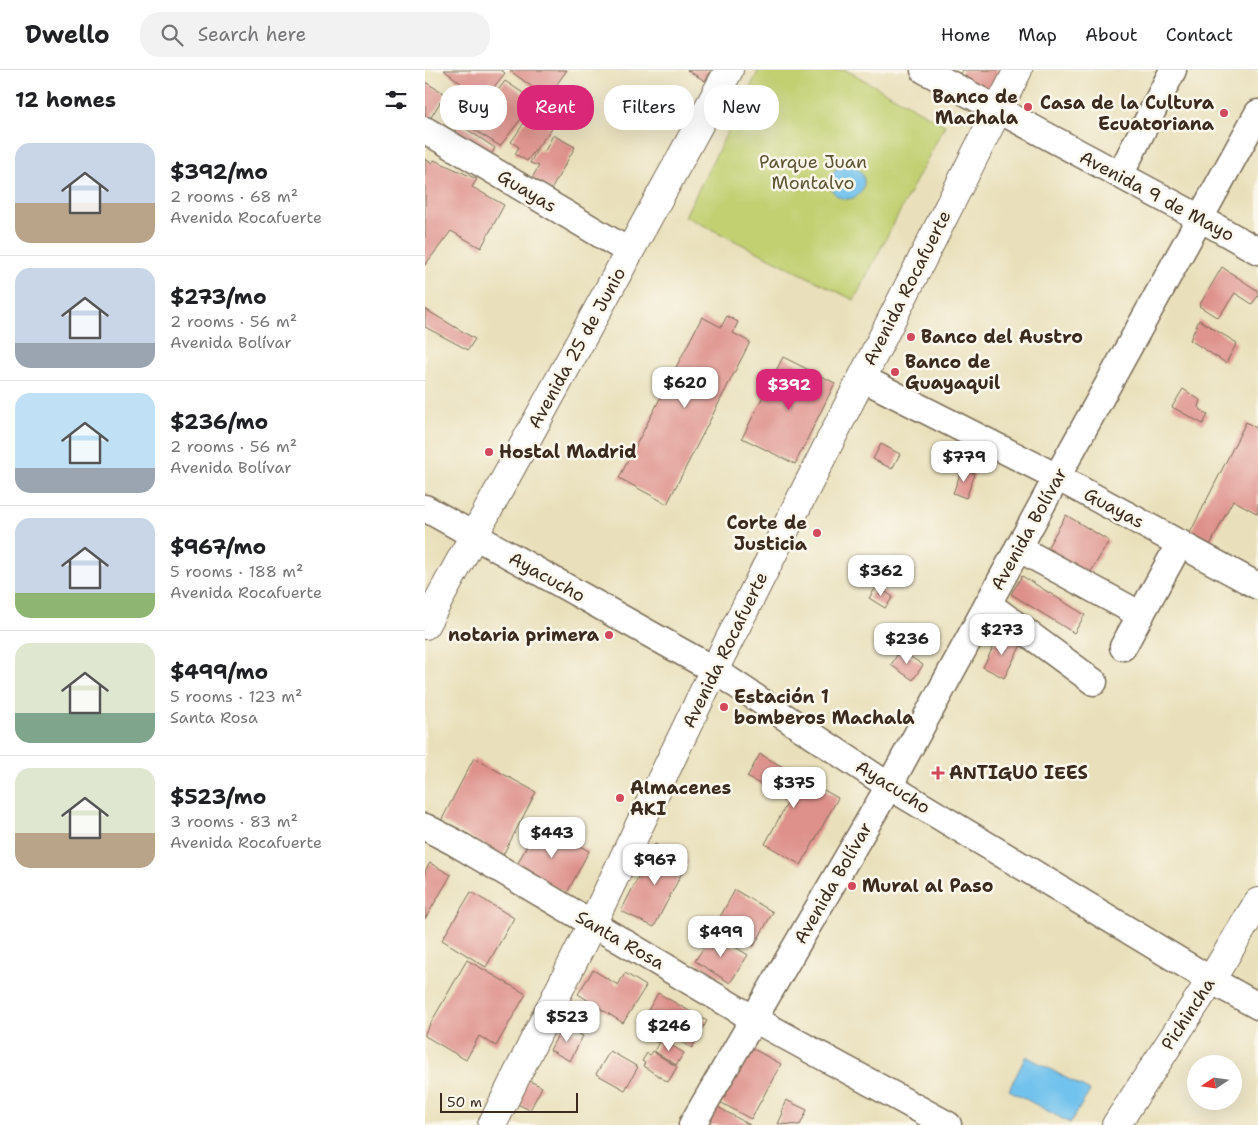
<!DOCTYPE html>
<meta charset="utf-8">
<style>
body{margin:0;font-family:"Shantell Sans",sans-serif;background:#f2f2f2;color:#202124;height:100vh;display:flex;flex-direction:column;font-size:19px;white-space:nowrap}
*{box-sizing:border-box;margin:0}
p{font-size:16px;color:#757577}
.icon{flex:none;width:28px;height:28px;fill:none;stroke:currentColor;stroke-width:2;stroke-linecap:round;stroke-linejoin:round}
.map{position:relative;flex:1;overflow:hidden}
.panel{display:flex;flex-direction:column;background:#fff;width:425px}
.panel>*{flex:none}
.top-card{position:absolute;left:15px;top:15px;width:475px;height:45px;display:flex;gap:10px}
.needle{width:32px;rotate:257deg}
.tools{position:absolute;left:762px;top:985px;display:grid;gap:10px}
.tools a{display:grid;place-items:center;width:55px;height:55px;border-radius:50%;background:#fff;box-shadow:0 5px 20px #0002;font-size:25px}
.scale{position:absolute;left:15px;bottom:12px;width:138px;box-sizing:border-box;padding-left:5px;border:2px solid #3b2a1e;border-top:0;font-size:14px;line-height:18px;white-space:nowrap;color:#3b2a1e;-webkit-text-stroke:4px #fbf7ec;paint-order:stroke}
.price{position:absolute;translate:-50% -42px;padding:0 11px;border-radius:10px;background:#fff;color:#222;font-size:16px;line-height:32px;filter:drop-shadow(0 1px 2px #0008)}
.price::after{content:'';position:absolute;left:50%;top:30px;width:15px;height:11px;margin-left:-8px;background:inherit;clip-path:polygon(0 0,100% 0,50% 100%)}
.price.current{background:#db2777;color:#fff}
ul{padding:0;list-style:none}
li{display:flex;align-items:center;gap:15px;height:125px;padding:0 15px}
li+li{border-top:1px solid #e0e0e0}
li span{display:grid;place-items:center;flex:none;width:140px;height:100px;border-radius:15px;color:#555}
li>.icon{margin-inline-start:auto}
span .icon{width:60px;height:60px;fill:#fffc;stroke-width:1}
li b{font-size:21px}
h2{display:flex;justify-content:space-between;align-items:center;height:60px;padding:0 15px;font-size:21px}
.tag{padding:0 18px;border-radius:20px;background:#fff;box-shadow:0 5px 20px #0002;font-size:18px;line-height:45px}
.tag.current{background:#db2777;color:#fff}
header{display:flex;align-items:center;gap:30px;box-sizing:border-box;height:70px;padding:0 25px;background:#fff;border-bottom:1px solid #e0e0e0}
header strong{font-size:24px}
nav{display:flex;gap:28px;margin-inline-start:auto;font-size:18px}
.search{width:350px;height:45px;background:#f2f2f2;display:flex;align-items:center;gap:12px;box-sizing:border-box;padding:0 18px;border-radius:20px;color:#757577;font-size:19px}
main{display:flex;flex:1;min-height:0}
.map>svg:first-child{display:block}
.green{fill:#c2d072;stroke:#7e7d48}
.water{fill:#71c2ed;stroke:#567686}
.building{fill:#de918b}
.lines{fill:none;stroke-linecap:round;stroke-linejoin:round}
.minor-casing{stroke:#786a55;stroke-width:29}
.major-casing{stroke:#786a55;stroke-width:30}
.minor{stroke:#fff;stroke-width:26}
.major{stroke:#fff;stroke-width:28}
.poi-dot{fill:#d1495b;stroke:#fbf7ec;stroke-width:2}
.labels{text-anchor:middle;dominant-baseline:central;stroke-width:5;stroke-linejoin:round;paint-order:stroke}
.poi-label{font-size:18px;font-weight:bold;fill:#3b2a1e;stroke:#fbf7ec;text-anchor:start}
.park-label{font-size:18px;fill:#5d5433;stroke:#fbf7ec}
.street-label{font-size:18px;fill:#3b2a1e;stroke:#fbf7ec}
</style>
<header>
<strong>Dwello</strong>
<div class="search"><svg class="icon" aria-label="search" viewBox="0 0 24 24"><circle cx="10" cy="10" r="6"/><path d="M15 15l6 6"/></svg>Search here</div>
<nav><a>Home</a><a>Map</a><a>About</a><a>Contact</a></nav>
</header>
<main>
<section class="panel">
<h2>12 homes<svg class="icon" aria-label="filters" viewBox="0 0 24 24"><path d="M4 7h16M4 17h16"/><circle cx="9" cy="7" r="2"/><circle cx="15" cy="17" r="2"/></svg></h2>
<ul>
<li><span style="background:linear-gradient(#c9d6e8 60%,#b9a48a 0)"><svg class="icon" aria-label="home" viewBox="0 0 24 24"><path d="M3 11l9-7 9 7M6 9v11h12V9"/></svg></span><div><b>$392/mo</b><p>2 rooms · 68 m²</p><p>Avenida Rocafuerte</p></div></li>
<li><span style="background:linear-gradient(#c9d6e8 75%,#9aa5b1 0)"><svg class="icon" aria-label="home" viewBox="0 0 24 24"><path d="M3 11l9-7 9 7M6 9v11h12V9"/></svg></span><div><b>$273/mo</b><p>2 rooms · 56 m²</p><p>Avenida Bolívar</p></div></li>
<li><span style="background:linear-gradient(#bfe0f5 75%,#9aa5b1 0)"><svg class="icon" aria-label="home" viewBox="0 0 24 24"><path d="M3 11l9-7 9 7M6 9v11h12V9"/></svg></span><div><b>$236/mo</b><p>2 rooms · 56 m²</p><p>Avenida Bolívar</p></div></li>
<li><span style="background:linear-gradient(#c9d6e8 75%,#8fb573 0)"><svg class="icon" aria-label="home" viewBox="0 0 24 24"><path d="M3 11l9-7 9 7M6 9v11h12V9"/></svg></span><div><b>$967/mo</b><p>5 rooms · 188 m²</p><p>Avenida Rocafuerte</p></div></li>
<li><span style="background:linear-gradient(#dfe7d0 70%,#7fa58c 0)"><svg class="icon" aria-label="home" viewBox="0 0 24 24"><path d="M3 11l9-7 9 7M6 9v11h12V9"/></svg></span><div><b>$499/mo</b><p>5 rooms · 123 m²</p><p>Santa Rosa</p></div></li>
<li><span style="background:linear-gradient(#dfe7d0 65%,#b9a48a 0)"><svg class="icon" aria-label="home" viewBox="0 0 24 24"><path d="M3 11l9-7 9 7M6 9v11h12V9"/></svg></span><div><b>$523/mo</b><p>3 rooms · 83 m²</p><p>Avenida Rocafuerte</p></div></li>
</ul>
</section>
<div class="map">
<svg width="833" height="1055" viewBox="0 0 833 1055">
<rect width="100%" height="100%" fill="#fbf7ec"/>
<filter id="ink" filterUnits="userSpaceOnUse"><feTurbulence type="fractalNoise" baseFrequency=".02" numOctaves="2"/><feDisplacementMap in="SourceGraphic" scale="10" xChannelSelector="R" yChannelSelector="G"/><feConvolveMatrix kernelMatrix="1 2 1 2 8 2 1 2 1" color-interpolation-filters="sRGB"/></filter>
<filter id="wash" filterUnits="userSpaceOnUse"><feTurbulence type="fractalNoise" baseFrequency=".0096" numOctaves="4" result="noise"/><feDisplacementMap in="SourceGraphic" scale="20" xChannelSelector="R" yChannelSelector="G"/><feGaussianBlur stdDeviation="1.12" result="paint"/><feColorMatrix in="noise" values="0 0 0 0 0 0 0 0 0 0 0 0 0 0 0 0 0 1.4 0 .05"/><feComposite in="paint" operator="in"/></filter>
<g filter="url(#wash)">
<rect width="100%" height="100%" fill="#e9e0bb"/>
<path class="green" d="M 334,0 L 421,0 L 520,55 L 429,230 L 260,146 Z"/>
<g class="water">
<circle cx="422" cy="112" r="17"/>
<path d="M 601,986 L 665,1021 L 645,1053 L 584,1020 Z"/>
</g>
<g id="blocks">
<g class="building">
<path d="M 19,0 L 76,0 L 80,3 L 58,31 Z"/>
<path d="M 84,0 L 142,0 L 122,28 Z"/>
<path d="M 262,0 L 287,0 L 280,11 Z"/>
<path d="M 538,0 L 585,0 L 571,35 L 534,7 Z"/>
<path d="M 80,11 L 110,31 L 75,76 L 45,57 Z"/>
<path d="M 0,12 L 20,24 L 2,54 L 0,52 Z"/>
<path d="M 105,44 L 127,58 L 102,91 L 90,84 L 94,77 L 86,72 Z"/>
<path d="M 34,54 L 70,78 L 64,88 L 27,66 Z"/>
<path d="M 128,65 L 150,77 L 126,120 L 107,108 L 114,96 L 105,93 L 112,80 L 120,81 Z"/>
<path d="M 0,89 L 7,93 L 9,90 L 52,109 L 47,117 L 79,135 L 56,178 L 26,161 L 0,195 Z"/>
<path d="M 797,197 L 833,221 L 833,226 L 827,234 L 810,223 L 793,248 L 774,236 Z"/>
<path d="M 0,239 L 50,269 L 43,280 L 0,257 Z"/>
<path d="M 302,246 L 313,252 L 308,263 L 325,272 L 242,434 L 194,408 L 277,247 L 296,257 Z"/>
<path d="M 774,250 L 812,273 L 801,293 L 765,270 Z"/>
<path d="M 358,287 L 410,313 L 370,394 L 317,368 Z"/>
<path d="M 758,319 L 775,330 L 773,337 L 783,345 L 778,354 L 747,337 Z"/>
<path d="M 821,352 L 833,359 L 833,444 L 808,430 L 782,481 L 761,471 Z"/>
<path d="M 456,374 L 475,384 L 467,399 L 448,389 Z"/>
<path d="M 537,399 L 550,404 L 541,428 L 528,423 Z"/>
<path d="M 641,445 L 684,471 L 664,505 L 621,480 Z"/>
<path d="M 597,506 L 660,545 L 649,563 L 586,524 Z"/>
<path d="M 452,516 L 468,527 L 460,538 L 444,528 Z"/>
<path d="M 575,564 L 596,575 L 579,608 L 558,597 Z"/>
<path d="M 475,580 L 498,595 L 488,610 L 466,595 Z"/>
<path d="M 335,684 L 413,728 L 376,795 L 340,774 L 364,730 L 322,707 Z"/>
<path d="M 49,688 L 111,722 L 78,785 L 16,751 Z"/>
<path d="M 113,754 L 164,781 L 142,823 L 91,797 Z"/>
<path d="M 230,774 L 263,791 L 229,857 L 196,841 Z"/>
<path d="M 5,793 L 26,805 L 0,849 L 0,801 Z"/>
<path d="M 310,820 L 348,842 L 329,876 L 291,854 Z"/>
<path d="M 46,822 L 89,848 L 61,897 L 17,870 Z"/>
<path d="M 288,863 L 323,885 L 305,913 L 270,891 Z"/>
<path d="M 42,890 L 101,924 L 71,976 L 54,966 L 41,990 L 0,966 L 0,963 Z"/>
<path d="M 168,900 L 193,915 L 200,903 L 221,916 L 198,953 L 153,924 Z"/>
<path d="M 233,923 L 282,951 L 267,978 L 239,962 L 233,973 L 211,961 Z"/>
<path d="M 138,955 L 158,966 L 145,991 L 125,980 Z"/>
<path d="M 236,969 L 259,983 L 251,995 L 229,981 Z"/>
<path d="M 321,975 L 356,994 L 326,1049 L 291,1030 Z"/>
<path d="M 185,981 L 213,997 L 200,1020 L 171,1004 Z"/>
<path d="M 227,981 L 252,997 L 243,1012 L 218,996 L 220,993 L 217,991 L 222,983 L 225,985 Z"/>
<path d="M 101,1009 L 117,1017 L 105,1040 L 90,1033 Z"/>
<path d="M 361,1030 L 382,1040 L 375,1055 L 353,1054 L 358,1043 L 356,1042 Z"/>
<path d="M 282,1031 L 325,1055 L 272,1055 Z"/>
</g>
</g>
</g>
<g filter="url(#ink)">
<use href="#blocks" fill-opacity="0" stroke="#786a55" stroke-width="1"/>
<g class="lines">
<defs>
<g id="minor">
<path d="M 499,0 L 775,148 L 833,181"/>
<path d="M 0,60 L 205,182"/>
<path d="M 695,105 L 748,0"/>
<path d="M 437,308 L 632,407 L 833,516"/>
<path d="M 0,438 L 289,600 L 464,716 L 786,910 L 833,936"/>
<path d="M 593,478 L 716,545"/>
<path d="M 563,534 L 669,612"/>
<path d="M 698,577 L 755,473"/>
<path d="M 0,757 L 29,772 L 329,949 L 523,1055"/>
<path d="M 267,1055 L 464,716 L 632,407 L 833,43"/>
</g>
<g id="major">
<path d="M 0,555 L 304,0"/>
<path d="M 67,1055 L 167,854 L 289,600 L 593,0"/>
<path d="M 691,1055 L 786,910 L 833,832"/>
</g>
</defs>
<use href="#minor" class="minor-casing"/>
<use href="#major" class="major-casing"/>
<use href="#minor" class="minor"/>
<use href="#major" class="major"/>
</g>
</g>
<g class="poi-dot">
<circle cx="603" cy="37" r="5"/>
<circle cx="799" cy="43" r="5"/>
<circle cx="486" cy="267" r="5"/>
<circle cx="470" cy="302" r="5"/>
<circle cx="64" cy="382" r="5"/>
<circle cx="392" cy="463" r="5"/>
<circle cx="184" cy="565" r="5"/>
<circle cx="299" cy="637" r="5"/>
<path d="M510.5 695.5h5v5h5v5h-5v5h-5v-5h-5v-5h5z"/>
<circle cx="195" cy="728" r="5"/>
<circle cx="427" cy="816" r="5"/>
</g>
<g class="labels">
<g class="poi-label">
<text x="593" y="27" text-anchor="end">Banco de<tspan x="593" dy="21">Machala</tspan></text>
<text x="789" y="33" text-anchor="end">Casa de la Cultura<tspan x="789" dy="21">Ecuatoriana</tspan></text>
<text x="496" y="267">Banco del Austro</text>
<text x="480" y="292">Banco de<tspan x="480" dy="21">Guayaquil</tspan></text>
<text x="74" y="382">Hostal Madrid</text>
<text x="382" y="453" text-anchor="end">Corte de<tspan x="382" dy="21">Justicia</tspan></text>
<text x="174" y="565" text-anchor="end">notaria primera</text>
<text x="309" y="627">Estación 1<tspan x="309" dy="21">bomberos Machala</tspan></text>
<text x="524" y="703">ANTIGUO IEES</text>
<text x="205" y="718">Almacenes<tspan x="205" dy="21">AKI</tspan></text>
<text x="437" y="816">Mural al Paso</text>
</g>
<g class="park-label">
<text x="388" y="92">Parque Juan<tspan x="388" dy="21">Montalvo</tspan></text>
</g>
<g class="street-label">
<text transform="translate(102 121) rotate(31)">Guayas</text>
<text transform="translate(732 126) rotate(28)">Avenida 9 de Mayo</text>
<text transform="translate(482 218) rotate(-63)">Avenida Rocafuerte</text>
<text transform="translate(152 278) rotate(-61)">Avenida 25 de Junio</text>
<text transform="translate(689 438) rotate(28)">Guayas</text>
<text transform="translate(604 459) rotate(-61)">Avenida Bolívar</text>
<text transform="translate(122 507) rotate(29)">Ayacucho</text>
<text transform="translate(300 580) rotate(-64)">Avenida Rocafuerte</text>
<text transform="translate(468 717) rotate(32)">Ayacucho</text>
<text transform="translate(408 813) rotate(-60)">Avenida Bolívar</text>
<text transform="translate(195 870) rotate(30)">Santa Rosa</text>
<text transform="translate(763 944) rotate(-57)">Pichincha</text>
</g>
</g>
</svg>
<div class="tools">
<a><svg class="needle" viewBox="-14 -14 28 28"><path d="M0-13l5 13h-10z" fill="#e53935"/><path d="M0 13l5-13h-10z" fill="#757577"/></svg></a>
</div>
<div class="scale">50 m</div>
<b class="price" style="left:260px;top:339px">$620</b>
<b class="price current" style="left:364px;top:341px">$392</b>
<b class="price" style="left:539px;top:413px">$779</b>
<b class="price" style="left:456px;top:527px">$362</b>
<b class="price" style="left:577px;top:586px">$273</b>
<b class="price" style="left:482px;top:595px">$236</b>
<b class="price" style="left:369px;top:739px">$375</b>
<b class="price" style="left:127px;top:789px">$443</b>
<b class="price" style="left:230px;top:816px">$967</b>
<b class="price" style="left:296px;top:888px">$499</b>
<b class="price" style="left:142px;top:973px">$523</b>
<b class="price" style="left:244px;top:982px">$246</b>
<div class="top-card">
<a class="tag">Buy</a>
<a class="tag current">Rent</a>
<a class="tag">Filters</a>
<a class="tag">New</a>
</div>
</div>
</main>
